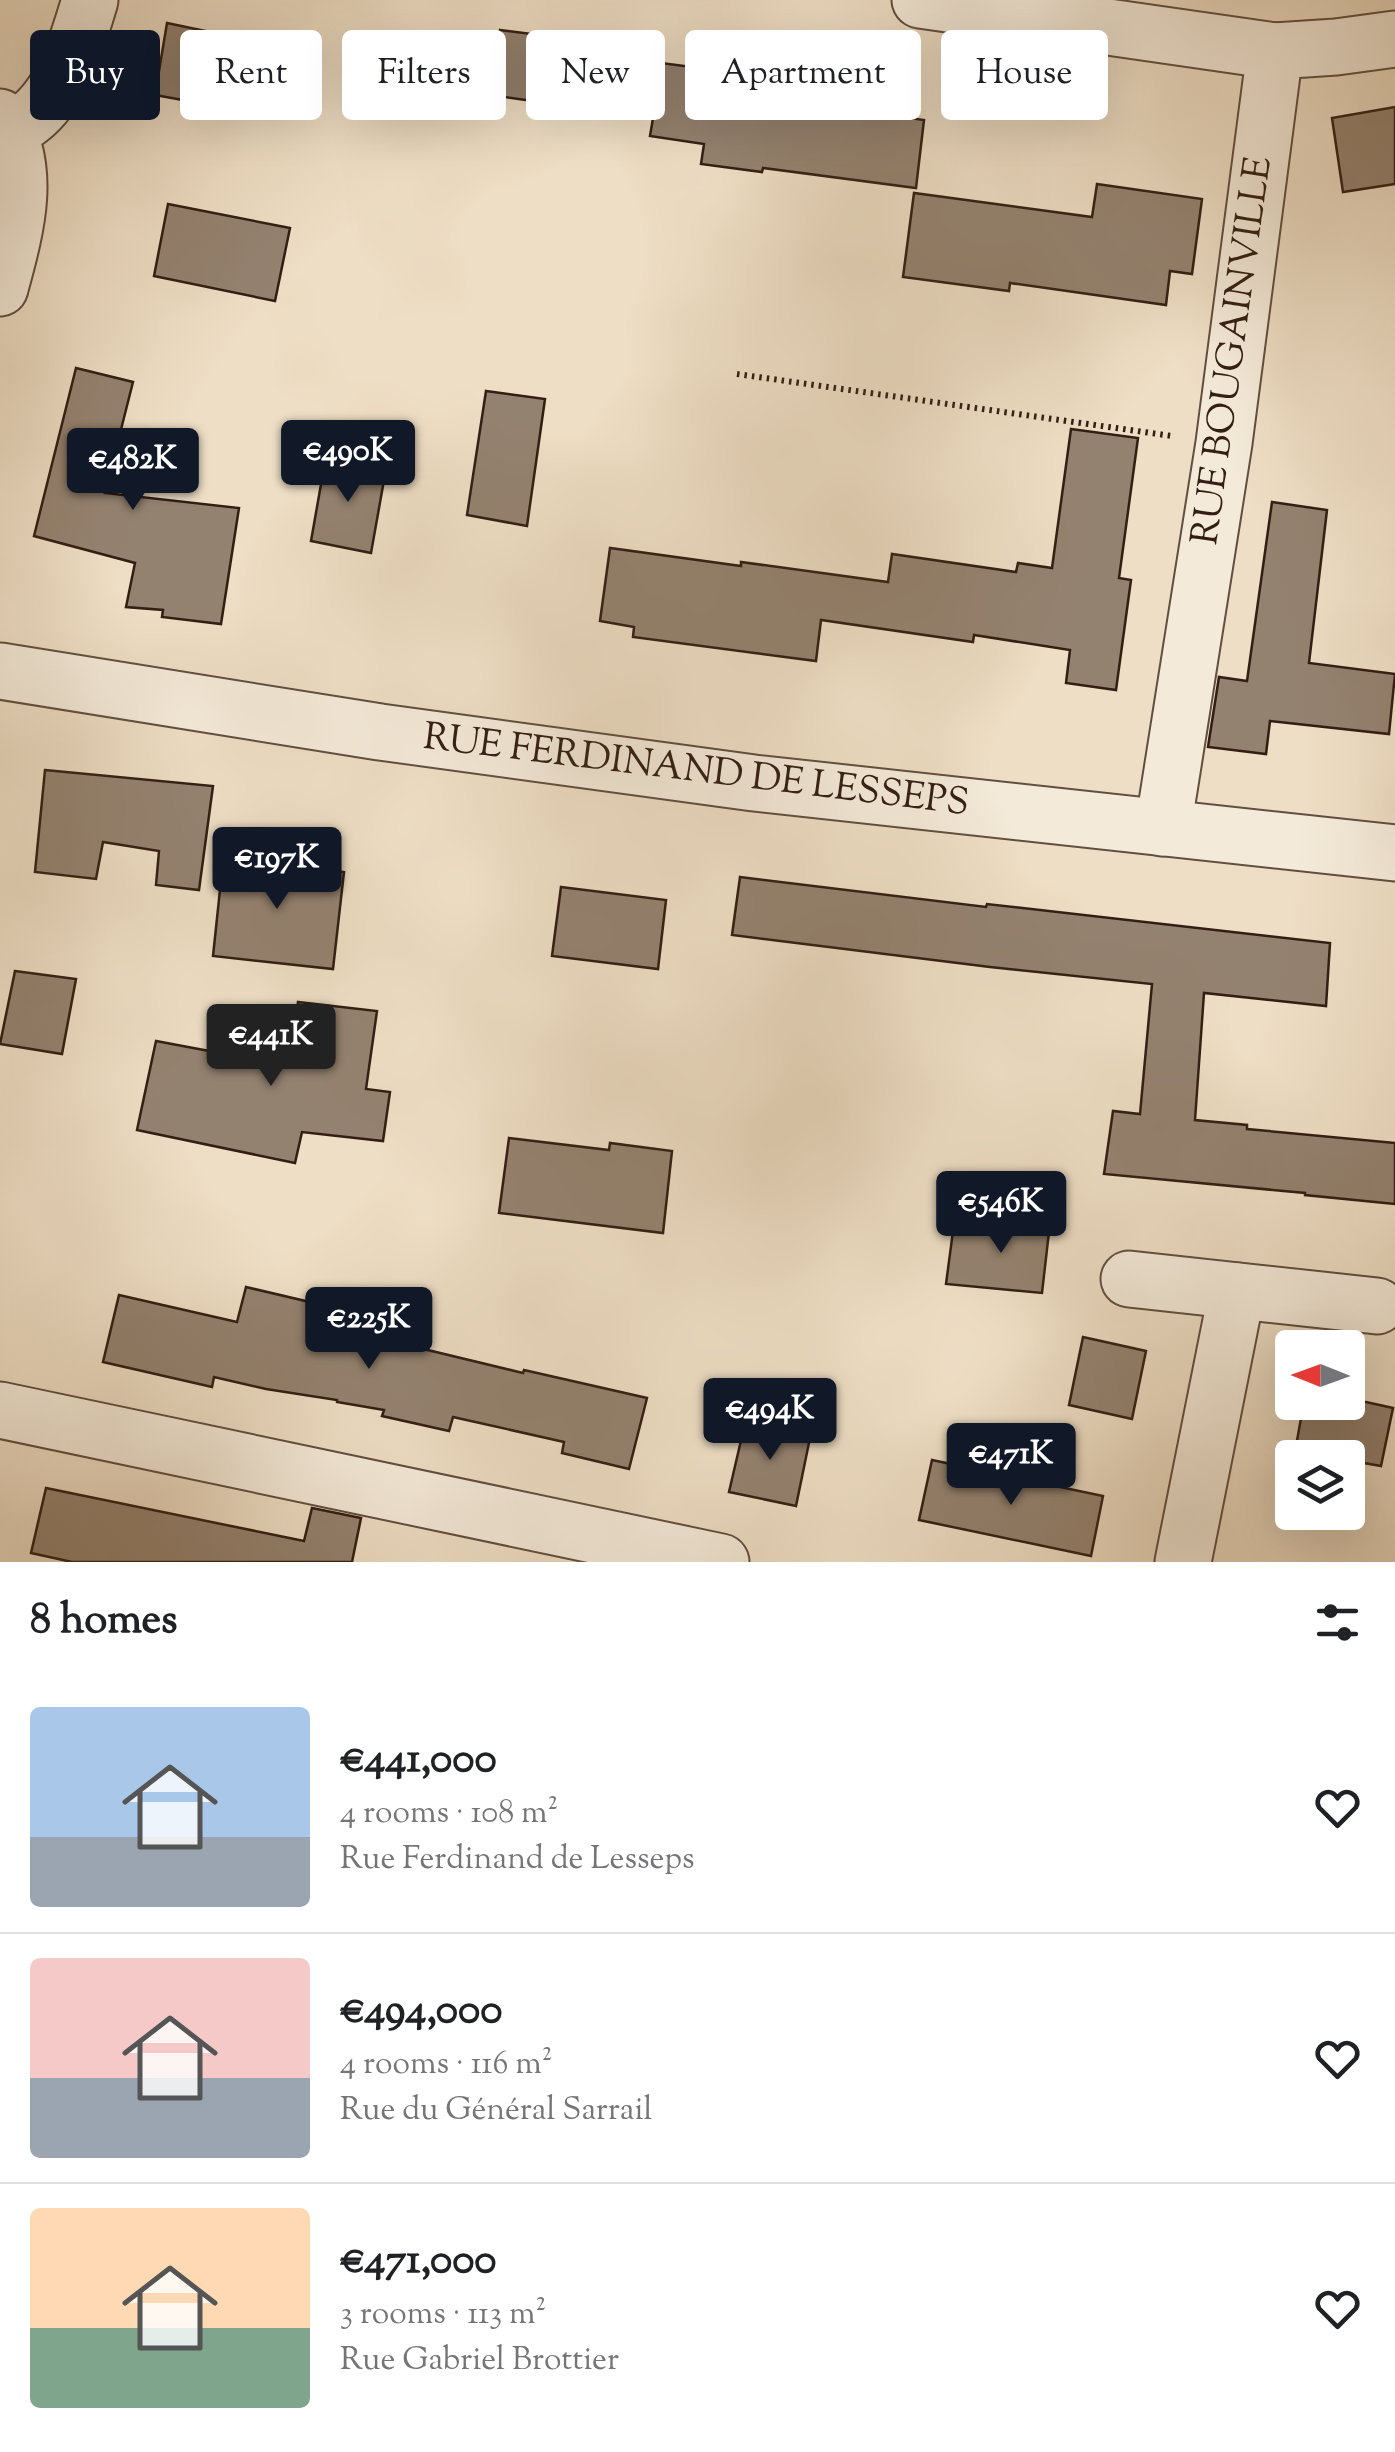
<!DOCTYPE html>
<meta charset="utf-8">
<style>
body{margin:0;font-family:"Sorts Mill Goudy",serif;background:#f6f6f6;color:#202124;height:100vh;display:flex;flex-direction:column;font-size:38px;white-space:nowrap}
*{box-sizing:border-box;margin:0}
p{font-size:32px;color:#757577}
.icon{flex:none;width:55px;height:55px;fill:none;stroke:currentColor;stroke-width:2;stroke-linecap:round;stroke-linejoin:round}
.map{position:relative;height:1562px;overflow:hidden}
.sheet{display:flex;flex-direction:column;background:#fff;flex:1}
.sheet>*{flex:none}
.hud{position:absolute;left:30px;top:30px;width:1335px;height:90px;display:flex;gap:20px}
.needle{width:65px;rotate:271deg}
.buttons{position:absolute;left:1275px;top:1330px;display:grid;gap:20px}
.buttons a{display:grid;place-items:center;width:90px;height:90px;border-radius:10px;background:#fff;box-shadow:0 10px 40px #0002;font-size:50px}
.price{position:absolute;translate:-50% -85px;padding:0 22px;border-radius:10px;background:#111827;color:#fff;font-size:32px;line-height:65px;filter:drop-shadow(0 2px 5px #0008)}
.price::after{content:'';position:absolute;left:50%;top:60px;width:30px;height:22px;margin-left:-15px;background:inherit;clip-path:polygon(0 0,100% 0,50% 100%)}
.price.active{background:#222;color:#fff}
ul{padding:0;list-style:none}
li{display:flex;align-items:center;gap:30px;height:250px;padding:0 30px}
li+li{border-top:2px solid #e0e0e0}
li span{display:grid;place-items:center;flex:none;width:280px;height:200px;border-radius:10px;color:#555}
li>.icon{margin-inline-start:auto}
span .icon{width:120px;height:120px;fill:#fffc;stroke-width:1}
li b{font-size:42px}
h2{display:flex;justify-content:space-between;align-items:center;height:120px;padding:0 30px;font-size:42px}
.chip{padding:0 35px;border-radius:10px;background:#fff;box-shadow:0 10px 40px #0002;font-size:35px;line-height:90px}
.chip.active{background:#111827;color:#fff}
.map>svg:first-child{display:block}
.building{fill:#948270;stroke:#331e14;stroke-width:2.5}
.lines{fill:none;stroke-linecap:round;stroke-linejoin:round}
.street-casing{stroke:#624e40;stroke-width:59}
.path{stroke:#331e14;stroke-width:6;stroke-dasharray:2.5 5;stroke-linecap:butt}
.street{stroke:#f4ead9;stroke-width:55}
.labels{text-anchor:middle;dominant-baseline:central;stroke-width:8;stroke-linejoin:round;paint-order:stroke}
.street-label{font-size:38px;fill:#331e14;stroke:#f4ead9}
</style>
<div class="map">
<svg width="1395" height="1562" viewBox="0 0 1395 1562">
<rect width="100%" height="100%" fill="#eedec5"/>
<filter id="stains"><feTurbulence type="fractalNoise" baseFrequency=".002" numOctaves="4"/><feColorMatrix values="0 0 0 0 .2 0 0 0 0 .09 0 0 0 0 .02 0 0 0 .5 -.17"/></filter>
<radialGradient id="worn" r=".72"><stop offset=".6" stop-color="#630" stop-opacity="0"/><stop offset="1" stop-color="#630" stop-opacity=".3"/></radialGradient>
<g class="building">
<path d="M 167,23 L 234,37 L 221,107 L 155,95 Z"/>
<path d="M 500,30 L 587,41 L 585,53 L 776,78 L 773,99 L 924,120 L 916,188 L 763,168 L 762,172 L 701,164 L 704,144 L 650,136 L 653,118 L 491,95 Z"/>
<path d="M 1395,107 L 1395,184 L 1343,192 L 1332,118 Z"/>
<path d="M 1097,184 L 1202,199 L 1192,274 L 1170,271 L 1166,305 L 1010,283 L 1009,291 L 903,277 L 914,193 L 1092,217 Z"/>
<path d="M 168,204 L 290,228 L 275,301 L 154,276 Z"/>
<path d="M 76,368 L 133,382 L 105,493 L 239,508 L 221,624 L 162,617 L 163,610 L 126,607 L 135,563 L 34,536 Z"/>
<path d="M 486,391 L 545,399 L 527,526 L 467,515 Z"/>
<path d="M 1071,429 L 1138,438 L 1119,578 L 1131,580 L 1116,690 L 1066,683 L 1070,650 L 974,635 L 973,642 L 821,620 L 816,661 L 633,637 L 634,627 L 600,621 L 610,548 L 741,566 L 741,562 L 888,582 L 892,554 L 1016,572 L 1018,563 L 1052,568 Z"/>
<path d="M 326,456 L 386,469 L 371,553 L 311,541 Z"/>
<path d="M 1272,502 L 1327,510 L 1309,663 L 1395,674 L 1389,734 L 1270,721 L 1266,754 L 1208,747 L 1219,677 L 1247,681 Z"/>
<path d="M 45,770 L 213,786 L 199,890 L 156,885 L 159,851 L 103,842 L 96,879 L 35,872 Z"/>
<path d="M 224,852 L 274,857 L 273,864 L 344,872 L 333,969 L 213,956 Z"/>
<path d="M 740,877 L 986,907 L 987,904 L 1330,943 L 1326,1006 L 1204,993 L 1195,1120 L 1247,1125 L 1247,1129 L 1395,1143 L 1395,1204 L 1305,1195 L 1305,1193 L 1104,1174 L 1113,1111 L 1140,1114 L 1152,984 L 990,967 L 732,935 Z"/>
<path d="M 561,887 L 666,900 L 658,969 L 552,956 Z"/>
<path d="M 15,971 L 76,979 L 62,1054 L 0,1044 Z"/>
<path d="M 298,1002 L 377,1011 L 366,1089 L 390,1092 L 383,1141 L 302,1132 L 295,1163 L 137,1130 L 156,1041 L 290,1066 Z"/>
<path d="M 509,1138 L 609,1150 L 610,1143 L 672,1151 L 663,1233 L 499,1213 Z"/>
<path d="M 989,1218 L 1050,1223 L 1042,1293 L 946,1284 L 953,1231 L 987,1234 Z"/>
<path d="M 246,1287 L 382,1319 L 378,1338 L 523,1373 L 524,1370 L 647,1398 L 629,1469 L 562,1453 L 564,1442 L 453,1417 L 449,1431 L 382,1416 L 384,1410 L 337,1402 L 337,1400 L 266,1389 L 214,1377 L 212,1387 L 103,1362 L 119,1295 L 237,1322 Z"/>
<path d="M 1083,1337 L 1146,1351 L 1132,1419 L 1069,1405 Z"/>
<path d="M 1304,1402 L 1366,1402 L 1393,1408 L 1381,1466 L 1358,1462 L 1356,1471 L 1348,1469 L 1348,1458 L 1294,1457 Z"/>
<path d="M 746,1419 L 811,1433 L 796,1506 L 729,1492 Z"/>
<path d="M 932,1460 L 1103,1496 L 1091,1556 L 919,1520 Z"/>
<path d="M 46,1488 L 304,1541 L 312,1508 L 361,1518 L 352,1562 L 72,1562 L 31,1553 Z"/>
</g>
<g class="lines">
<defs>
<g id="street">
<path d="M 920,0 L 1275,51 L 1224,443 L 1163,828"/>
<path d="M 1275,51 L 1336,47 L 1395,39"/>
<path d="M 0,117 C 34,170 15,232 0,288"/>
<path d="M 9,131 C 16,127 23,123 29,119 C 64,92 78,40 90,0"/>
<path d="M 0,671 L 380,732 L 754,783 L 1395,853"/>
<path d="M 1129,1279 L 1377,1306"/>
<path d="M 0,1410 L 721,1562"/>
<path d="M 1183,1562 L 1237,1291"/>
</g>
</defs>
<use href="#street" class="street-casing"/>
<path class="path" d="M 737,374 L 1172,436"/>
<use href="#street" class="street"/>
</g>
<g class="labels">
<g class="street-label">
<text transform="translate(1234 351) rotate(-82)">RUE BOUGAINVILLE</text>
<text transform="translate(696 772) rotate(7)">RUE FERDINAND DE LESSEPS</text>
</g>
</g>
<rect width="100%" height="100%" filter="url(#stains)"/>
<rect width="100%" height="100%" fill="url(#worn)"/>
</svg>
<div class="buttons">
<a><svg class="needle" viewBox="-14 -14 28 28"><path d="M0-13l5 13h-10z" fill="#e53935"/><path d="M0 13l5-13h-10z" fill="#757577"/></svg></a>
<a><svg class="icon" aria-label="layers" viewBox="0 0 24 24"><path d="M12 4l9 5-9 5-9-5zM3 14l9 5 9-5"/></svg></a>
</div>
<b class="price" style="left:348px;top:505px">€490K</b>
<b class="price" style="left:133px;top:513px">€482K</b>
<b class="price" style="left:277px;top:912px">€197K</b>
<b class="price active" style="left:271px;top:1089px">€441K</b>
<b class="price" style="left:1001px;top:1256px">€546K</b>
<b class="price" style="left:369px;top:1372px">€225K</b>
<b class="price" style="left:770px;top:1463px">€494K</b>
<b class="price" style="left:1011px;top:1508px">€471K</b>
<div class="hud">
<a class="chip active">Buy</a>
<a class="chip">Rent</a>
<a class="chip">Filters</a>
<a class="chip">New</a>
<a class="chip">Apartment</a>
<a class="chip">House</a>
</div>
</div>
<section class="sheet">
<h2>8 homes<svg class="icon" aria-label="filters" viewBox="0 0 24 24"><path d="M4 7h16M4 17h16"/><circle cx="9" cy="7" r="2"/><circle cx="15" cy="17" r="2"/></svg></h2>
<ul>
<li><span style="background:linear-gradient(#a9c7e8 65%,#9aa5b1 0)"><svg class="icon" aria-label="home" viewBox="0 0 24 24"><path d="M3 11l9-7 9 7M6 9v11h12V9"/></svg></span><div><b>€441,000</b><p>4 rooms · 108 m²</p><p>Rue Ferdinand de Lesseps</p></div><svg class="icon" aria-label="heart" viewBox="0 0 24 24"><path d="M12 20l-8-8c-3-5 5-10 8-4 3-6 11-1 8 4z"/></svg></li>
<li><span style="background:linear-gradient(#f6c9c9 60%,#9aa5b1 0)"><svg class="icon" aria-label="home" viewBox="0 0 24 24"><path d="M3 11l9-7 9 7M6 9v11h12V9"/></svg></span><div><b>€494,000</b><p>4 rooms · 116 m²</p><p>Rue du Général Sarrail</p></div><svg class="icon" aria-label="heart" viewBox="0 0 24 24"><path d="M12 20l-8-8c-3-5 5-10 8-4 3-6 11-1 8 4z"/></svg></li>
<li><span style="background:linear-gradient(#ffd9b3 60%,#7fa58c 0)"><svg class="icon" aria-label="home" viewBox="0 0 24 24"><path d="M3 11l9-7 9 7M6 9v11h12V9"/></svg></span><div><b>€471,000</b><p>3 rooms · 113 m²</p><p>Rue Gabriel Brottier</p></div><svg class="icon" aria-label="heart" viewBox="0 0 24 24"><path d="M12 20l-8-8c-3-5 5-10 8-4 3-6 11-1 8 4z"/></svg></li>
</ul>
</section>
